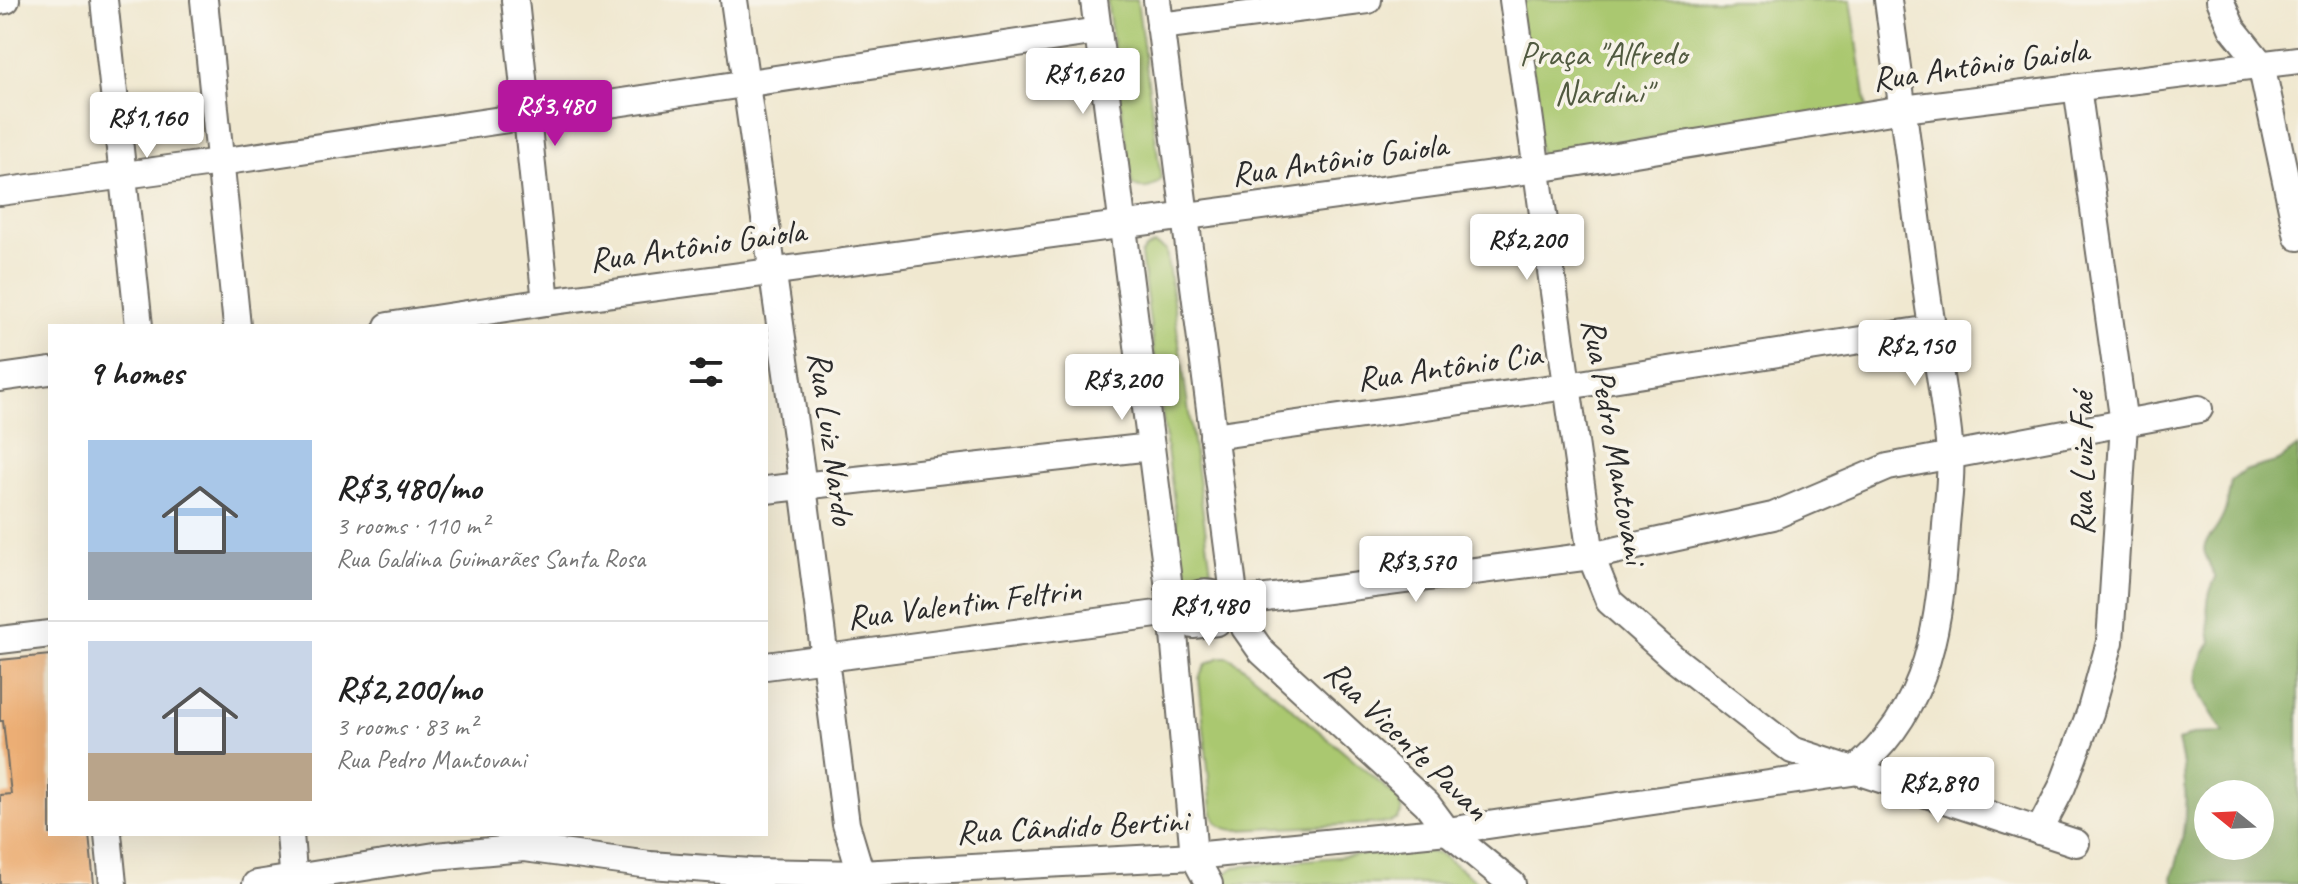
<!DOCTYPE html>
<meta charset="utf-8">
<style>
body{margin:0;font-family:Caveat,sans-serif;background:#f2f2f2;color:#222;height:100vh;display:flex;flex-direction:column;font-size:30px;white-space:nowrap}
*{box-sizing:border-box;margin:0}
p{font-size:26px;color:#767676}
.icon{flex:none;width:44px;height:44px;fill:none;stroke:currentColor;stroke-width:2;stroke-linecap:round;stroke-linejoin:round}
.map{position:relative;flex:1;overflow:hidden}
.side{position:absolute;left:48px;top:324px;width:720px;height:512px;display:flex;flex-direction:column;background:#fff;border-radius:0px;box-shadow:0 8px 32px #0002}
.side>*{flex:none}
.needle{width:52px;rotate:288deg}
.buttons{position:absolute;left:2194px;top:780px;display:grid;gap:16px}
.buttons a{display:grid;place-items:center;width:80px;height:80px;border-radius:50%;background:#fff;box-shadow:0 8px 32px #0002;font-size:40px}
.price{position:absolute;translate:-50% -68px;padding:0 18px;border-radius:8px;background:#fff;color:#222;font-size:26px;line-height:52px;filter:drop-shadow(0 2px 4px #0008)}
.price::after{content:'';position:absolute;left:50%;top:48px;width:24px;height:18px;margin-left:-12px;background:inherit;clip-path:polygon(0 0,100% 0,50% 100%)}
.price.on{background:#b5179e;color:#fff}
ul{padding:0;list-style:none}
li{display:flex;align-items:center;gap:24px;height:200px;padding:0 40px}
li+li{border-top:2px solid #e0e0e0}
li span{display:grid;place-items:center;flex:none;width:224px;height:160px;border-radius:0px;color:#555}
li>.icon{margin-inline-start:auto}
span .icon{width:96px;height:96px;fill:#fffc;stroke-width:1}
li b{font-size:34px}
h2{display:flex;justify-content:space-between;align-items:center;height:96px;padding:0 40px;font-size:34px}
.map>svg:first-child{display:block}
.green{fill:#aac870;stroke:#6a7a4e;stroke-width:2}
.forest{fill:#87ac62;stroke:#596c46;stroke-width:2;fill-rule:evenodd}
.building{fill:#ecae74}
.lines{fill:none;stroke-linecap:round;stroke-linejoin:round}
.minor-casing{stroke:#706d65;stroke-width:30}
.minor{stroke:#fff;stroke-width:26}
.labels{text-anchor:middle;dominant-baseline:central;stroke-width:7;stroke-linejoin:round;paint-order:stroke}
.park-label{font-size:34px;fill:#515a40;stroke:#f7f3e8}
.street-label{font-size:34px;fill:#2b2b2b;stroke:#f7f3e8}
</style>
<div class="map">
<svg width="2298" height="884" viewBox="0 0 2298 884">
<rect width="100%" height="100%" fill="#f7f3e8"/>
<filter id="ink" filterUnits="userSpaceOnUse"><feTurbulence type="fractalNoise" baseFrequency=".0125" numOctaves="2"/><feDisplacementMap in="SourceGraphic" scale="16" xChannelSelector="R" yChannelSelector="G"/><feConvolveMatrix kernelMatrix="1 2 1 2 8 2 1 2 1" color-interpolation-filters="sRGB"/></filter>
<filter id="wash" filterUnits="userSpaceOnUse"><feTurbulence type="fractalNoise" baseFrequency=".006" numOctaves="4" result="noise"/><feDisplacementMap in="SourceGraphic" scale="32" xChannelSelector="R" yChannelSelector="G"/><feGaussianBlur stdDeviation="1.8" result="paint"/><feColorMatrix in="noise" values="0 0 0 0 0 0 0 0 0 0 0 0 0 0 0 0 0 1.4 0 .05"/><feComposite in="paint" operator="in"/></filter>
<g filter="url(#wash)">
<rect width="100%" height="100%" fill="#f0e8d0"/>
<g class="green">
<path d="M 1107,0 L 1137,0 L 1161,179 C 1153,189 1144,191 1132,185 Z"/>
<path d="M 1533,0 L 1851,0 L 1867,110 L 1540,154 L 1517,3 Z"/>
<path d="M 1154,244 L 1166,250 L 1212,577 L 1198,583 L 1184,576 L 1141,255 L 1146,248 Z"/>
<path d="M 1220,657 L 1228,657 L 1241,665 L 1398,798 L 1402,811 L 1398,819 L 1389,823 L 1235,830 C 1221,829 1214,823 1212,809 L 1199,678 L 1206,664 Z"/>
<path d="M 1418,849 L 1442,855 L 1481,884 L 1221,884 L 1228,872 L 1235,867 Z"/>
</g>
<path class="forest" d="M 2298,447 L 2298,884 L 2175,884 L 2172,878 C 2188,832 2190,787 2178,741 L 2192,734 L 2224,733 C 2202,695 2184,685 2211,642 C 2207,617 2204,600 2216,577 C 2192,535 2210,549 2224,514 C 2228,504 2229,492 2231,481 L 2244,471 L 2279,461 ZM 2208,794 L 2260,794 L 2260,846 L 2208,846 Z"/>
<g id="blocks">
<path class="building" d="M 50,655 L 50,834 L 89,834 L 94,884 L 0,884 L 0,795 L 11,794 L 3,721 L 0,721 L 0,660 Z"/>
</g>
</g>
<g filter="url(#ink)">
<use href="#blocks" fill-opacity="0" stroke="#706d65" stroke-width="2"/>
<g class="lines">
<defs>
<g id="minor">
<path d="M 104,0 L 139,326"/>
<path d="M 204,0 L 237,326"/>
<path d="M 515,0 L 546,302"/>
<path d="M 734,0 L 803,486 L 846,824 L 864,884"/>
<path d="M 1094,0 L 1172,612 L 1194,856 L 1209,884"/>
<path d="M 1157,0 L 1235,602 L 1245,628 L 1262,652 L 1427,804 L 1447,831 L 1512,884"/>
<path d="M 1513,0 L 1591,556 L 1609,601 L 1672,657 L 1792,750 L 2076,843"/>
<path d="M 2220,0 L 2232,28 L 2261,64 L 2298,237"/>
<path d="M 0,1 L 6,0"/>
<path d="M 1160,26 L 1368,0"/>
<path d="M 0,192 L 220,162 L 1098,31"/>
<path d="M 388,326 L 546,302 L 1537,169 L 1903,109 L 2298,60"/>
<path d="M 0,378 L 50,371"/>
<path d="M 1213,436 L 1567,386 L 1931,329"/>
<path d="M 766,490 L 1151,447"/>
<path d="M 1172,612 L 1193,625 L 1217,622 L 1235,602"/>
<path d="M 0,640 L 50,634"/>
<path d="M 766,666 L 1172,612 C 1195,590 1206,588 1235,602 L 1591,556 L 1773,516 L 1888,467 L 2199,409"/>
<path d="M 2039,831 L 2062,787 L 2090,713 L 2110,642 L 2124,424 L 2077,87"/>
<path d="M 108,834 L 113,884"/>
<path d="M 290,834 L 294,884"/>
<path d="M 256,884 L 435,856 L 524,848 L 650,865 L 751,872 L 860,874 L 1194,856 L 1447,831 L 1852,772 C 1932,710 1940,619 1946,525 C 1948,502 1952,476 1950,452 C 1945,394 1932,336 1925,278 C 1913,185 1900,92 1888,0"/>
</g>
</defs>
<use href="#minor" class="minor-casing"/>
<use href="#minor" class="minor"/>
</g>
</g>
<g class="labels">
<g class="park-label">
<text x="1603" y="53">Praça "Alfredo<tspan x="1603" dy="39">Nardini"</tspan></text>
</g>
<g class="street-label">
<text transform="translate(1980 64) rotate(-8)">Rua Antônio Gaiola</text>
<text transform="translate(1339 159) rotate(-8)">Rua Antônio Gaiola</text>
<text transform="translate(697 245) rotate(-8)">Rua Antônio Gaiola</text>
<text transform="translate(1449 366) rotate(-8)">Rua Antônio Cia</text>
<text transform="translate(832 438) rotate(82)">Rua Luiz Nardo</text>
<text transform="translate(1615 441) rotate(80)">Rua Pedro Mantovani</text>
<text transform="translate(2081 464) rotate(-90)">Rua Luiz Faé</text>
<text transform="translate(964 603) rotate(-7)">Rua Valentim Feltrin</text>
<text transform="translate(1407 740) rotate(44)">Rua Vicente Pavan</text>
<text transform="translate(1072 826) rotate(-3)">Rua Cândido Bertini</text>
</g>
</g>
</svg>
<div class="buttons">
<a><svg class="needle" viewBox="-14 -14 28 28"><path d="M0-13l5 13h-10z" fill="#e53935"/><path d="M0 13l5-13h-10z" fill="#767676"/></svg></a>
</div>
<b class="price" style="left:1083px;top:116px">R$1,620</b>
<b class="price on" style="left:555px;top:148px">R$3,480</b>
<b class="price" style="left:147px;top:160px">R$1,160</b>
<b class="price" style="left:1527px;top:282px">R$2,200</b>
<b class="price" style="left:1915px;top:388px">R$2,150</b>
<b class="price" style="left:1122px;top:422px">R$3,200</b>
<b class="price" style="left:1416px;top:604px">R$3,570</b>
<b class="price" style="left:1209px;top:648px">R$1,480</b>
<b class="price" style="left:1938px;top:825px">R$2,890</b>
<section class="side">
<h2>9 homes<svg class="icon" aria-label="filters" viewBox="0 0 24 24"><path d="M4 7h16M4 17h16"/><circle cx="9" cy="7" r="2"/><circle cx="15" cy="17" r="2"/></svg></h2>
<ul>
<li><span style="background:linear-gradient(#a9c7e8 70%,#9aa5b1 0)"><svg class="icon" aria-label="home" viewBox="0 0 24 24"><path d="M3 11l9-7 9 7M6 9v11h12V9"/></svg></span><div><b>R$3,480/mo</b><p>3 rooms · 110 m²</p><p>Rua Galdina Guimarães Santa Rosa</p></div></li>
<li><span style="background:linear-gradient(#c9d6e8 70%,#b9a48a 0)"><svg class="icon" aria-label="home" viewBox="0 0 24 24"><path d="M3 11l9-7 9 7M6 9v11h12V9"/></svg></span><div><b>R$2,200/mo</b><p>3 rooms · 83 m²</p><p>Rua Pedro Mantovani</p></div></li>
</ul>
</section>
</div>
